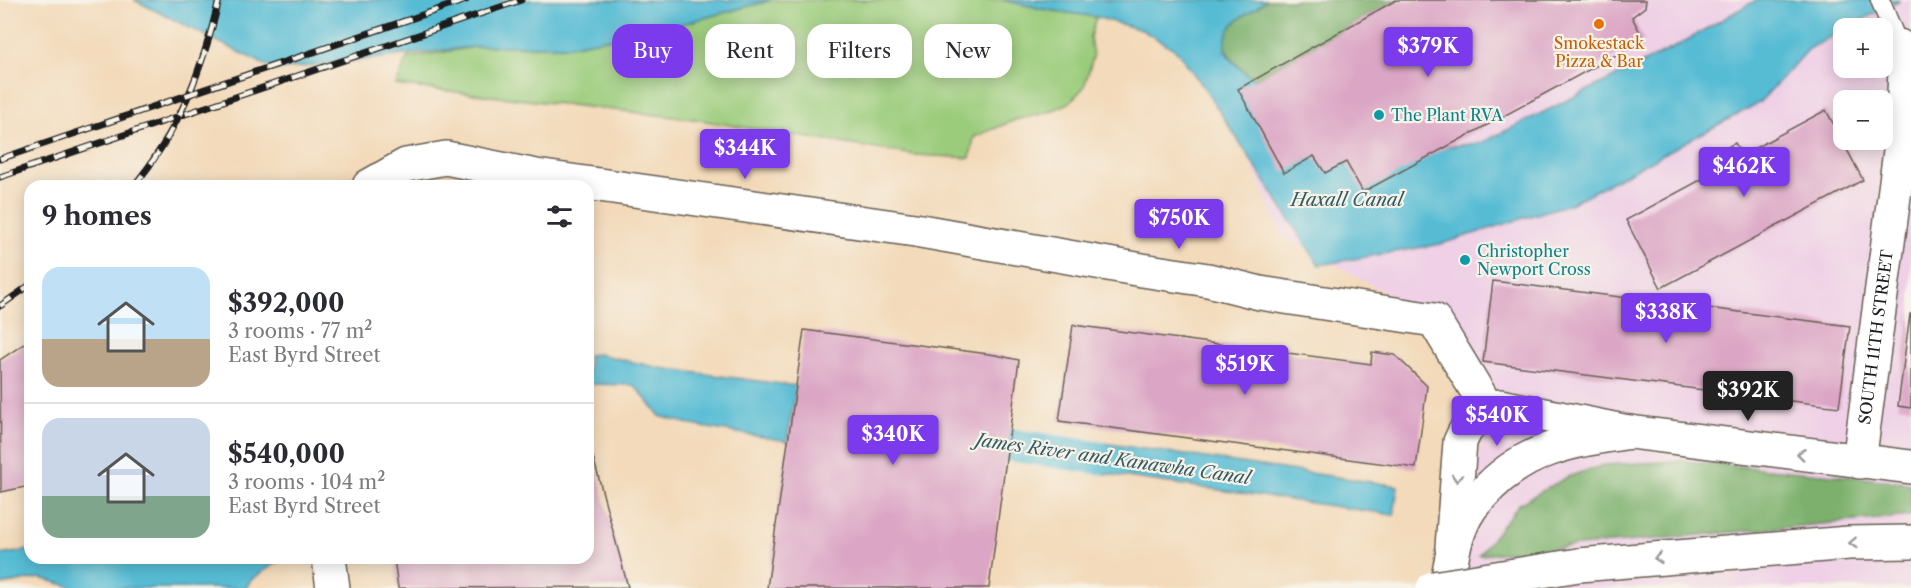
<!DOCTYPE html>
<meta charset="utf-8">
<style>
body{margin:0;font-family:"Libre Caslon Text",serif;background:#f7f7f7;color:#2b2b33;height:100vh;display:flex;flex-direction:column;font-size:22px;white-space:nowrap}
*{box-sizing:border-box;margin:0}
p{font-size:20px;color:#7c7c81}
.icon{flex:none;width:33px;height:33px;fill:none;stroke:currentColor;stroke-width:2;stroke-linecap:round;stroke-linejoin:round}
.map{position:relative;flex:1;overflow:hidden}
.side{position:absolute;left:24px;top:180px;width:570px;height:384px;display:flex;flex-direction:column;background:#fff;border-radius:18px;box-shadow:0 3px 15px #0003}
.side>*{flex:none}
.guide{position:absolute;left:612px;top:24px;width:570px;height:54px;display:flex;gap:12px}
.tools{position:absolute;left:1833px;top:18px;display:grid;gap:12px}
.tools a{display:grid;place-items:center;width:60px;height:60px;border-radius:12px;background:#fff;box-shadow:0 3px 15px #0003;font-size:30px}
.price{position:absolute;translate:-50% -51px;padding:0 14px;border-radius:6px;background:#7c3aed;color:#fff;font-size:20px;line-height:39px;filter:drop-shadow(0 2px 3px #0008)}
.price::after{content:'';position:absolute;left:50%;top:36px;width:18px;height:14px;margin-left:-9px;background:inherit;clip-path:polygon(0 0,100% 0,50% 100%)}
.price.current{background:#222;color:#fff}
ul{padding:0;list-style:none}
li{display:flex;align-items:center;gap:18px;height:150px;padding:0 18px}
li+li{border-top:2px solid #e1e1e2}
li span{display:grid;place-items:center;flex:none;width:168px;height:120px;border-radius:18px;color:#555}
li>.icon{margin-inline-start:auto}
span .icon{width:72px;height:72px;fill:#fffc;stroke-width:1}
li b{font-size:26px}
h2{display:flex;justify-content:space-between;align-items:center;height:72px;padding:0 18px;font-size:26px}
.chip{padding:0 21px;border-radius:18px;background:#fff;box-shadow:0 3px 15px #0003;font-size:21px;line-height:54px}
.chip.current{background:#7c3aed;color:#fff}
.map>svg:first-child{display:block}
.built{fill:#efd0e6;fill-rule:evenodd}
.green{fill:#9bcc7c;stroke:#5c744c;stroke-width:1.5}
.forest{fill:#7cb06c;stroke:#4c6644;stroke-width:1.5}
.water{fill:#56bcd4;stroke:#396c78;stroke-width:1.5}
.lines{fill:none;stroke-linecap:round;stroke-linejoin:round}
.canal{stroke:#56bcd4;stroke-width:33}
.building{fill:#dba5c5}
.lane-casing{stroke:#675e53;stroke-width:21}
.street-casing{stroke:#675e53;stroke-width:36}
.secondary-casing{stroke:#675e53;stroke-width:36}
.highway-casing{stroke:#675e53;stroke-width:36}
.lane{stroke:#fff;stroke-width:18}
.street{stroke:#fff;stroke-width:33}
.secondary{stroke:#fff;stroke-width:33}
.highway{stroke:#fff;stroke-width:33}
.rail-casing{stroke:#1c1c1c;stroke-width:7}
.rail{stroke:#f7f3e8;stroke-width:4.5;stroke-dasharray:14;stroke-linecap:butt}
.highway-bridge-casing{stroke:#675e53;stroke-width:36;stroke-linecap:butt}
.highway-bridge{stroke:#fff;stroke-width:33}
.oneway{stroke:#999}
.food-dot{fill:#e8710a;stroke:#f7f3e8;stroke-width:2}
.culture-dot{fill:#0f9aa8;stroke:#f7f3e8;stroke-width:2}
.labels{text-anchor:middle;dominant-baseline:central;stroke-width:4.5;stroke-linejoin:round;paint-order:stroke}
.food-label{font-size:16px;fill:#c56008;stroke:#f7f3e8}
.culture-label{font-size:16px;fill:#0d838f;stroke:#f7f3e8;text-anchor:start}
.street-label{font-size:16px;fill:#1c1c1c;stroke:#f7f3e8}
.water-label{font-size:18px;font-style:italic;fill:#335c66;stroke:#f7f3e8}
</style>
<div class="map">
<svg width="1911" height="588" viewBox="0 0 1911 588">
<rect width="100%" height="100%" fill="#f7f3e8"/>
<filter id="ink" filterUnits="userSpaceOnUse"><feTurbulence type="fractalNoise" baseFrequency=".0167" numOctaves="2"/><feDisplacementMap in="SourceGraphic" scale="12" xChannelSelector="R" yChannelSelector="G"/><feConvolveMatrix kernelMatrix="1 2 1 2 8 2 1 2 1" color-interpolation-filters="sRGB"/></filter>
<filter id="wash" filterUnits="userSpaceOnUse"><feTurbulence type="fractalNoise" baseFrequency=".008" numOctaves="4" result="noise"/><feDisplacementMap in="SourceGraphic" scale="24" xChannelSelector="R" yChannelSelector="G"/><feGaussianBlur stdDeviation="1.35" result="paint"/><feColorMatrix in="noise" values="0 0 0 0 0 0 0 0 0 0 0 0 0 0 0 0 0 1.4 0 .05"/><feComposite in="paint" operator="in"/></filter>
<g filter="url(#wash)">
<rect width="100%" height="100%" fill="#f3daba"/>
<path class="built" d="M 1180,0 L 1911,0 L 1911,588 L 1463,588 L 1485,410 L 1434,320 L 1282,235 ZM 1844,28 L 1882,28 L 1882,68 L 1844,68 ZM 1844,100 L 1882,100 L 1882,140 L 1844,140 Z"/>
<path class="green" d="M 772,0 L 1002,0 L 1048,10 L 1096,17 L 1090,37 L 1093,57 L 1084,87 L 1069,103 L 1049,112 L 1015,120 L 974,137 L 970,158 L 915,155 L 693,119 L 396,85 L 407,58 L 481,46 L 567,46 L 662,29 Z"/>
<g class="forest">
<path d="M 1266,0 L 1396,0 L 1255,79 C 1233,65 1209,41 1238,19 C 1247,12 1258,8 1266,0 Z"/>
<path d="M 1683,461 L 1865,478 L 1911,484 L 1911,516 L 1479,555 L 1519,504 L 1567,477 L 1604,465 Z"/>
</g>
<g class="water">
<path d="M 134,0 L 772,0 L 662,29 L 567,46 L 481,46 L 275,70 Z"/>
<path d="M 1002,0 L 1266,0 C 1246,18 1224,18 1225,51 L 1232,61 L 1245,73 L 1337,134 L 1387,152 L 1481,143 L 1675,47 L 1756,0 L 1900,0 L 1847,28 L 1844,28 L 1843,30 L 1809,49 L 1759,103 L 1572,203 L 1441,244 L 1319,265 L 1205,89 L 1176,50 L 1142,30 L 1096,17 L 1048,10 Z"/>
<path d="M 598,354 L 660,368 L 796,386 L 787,441 L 696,426 L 660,416 L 634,385 L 588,384 L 588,355 Z"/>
<path d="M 1055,436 L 1398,486 L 1394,515 L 1051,466 Z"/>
<path d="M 30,550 L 30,558 L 283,558 L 251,580 L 246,588 L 76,588 L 40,578 L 0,585 L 0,555 Z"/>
</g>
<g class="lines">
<path class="canal" d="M 965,438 L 1098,458"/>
</g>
<g id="blocks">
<g class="building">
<path d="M 1396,0 L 1646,0 L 1645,7 L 1632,17 L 1644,40 L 1363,192 L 1346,162 L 1325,173 L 1314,156 L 1284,173 L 1238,89 Z"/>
<path d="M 1826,110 L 1863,180 L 1661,288 L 1626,220 L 1710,175 L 1702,161 L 1735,143 L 1742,155 Z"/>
<path d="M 1493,281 L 1850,326 L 1839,407 L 1483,362 Z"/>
<path d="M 1910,314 L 1911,314 L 1911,408 L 1898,406 Z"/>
<path d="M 1073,325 L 1371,364 L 1372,352 L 1395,355 L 1427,386 L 1416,468 L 1059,421 Z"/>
<path d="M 804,330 L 996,355 L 1019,360 L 989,588 L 767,588 Z"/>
<path d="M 30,340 L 30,486 L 1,492 L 0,360 Z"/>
<path d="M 588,438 L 628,587 L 398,588 L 394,558 L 588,558 Z"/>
</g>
</g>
</g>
<g filter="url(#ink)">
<use href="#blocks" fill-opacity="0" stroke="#675e53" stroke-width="1.5"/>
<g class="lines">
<defs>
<path id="lane" d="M 1880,0 L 1899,46"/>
<g id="street">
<path d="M 369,186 L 406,165 L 446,158 L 536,176 L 915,230 L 1142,270 L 1208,280 L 1260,293 L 1434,320 L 1488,409"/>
<path id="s1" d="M 1859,462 L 1902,136 L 1905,70 L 1899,46"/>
<path d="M 1452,547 L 1460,442 C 1468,422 1479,412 1500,406 L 1628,432"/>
<path d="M 329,558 L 333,588"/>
</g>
<path id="secondary" d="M 1446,588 C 1451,562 1455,531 1470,509 C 1473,504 1478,499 1482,495 C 1523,448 1572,441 1630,432 L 1911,467"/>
<path id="highway" d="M 1579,565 L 1849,543 L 1911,542"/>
</defs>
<use href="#lane" class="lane-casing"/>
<use href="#street" class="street-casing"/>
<use href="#secondary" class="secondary-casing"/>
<use href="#highway" class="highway-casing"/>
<use href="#lane" class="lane"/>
<use href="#street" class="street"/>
<use href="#secondary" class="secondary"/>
<use href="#highway" class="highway"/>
<defs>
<g id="rail">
<path d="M 0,159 L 466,0"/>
<path d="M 0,177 L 521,0"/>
<path d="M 134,186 C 179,131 203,68 219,0"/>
<path d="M 0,306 L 30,285"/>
</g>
</defs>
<use href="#rail" class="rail-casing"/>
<use href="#rail" class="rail"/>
<defs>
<path id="highway-bridge" d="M 1433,588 L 1579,565"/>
</defs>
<use href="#highway-bridge" class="highway-bridge-casing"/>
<use href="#highway-bridge" class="highway-bridge"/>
</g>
<defs><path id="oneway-chevron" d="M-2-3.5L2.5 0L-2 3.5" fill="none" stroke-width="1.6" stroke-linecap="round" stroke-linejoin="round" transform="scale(1.5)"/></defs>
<g class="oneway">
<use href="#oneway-chevron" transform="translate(1801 454) rotate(-173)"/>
<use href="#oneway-chevron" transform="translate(1457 478) rotate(94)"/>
<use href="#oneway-chevron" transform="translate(1853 543) rotate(177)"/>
<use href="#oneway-chevron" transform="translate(1658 558) rotate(175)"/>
</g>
</g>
<circle class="food-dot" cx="1599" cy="24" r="6"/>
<g class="culture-dot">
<circle cx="1379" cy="115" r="6"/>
<circle cx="1465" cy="260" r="6"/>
</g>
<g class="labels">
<g class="food-label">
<text x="1599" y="43">Smokestack<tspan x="1599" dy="18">Pizza &amp; Bar</tspan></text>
</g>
<g class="culture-label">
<text x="1391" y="115">The Plant RVA</text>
<text x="1477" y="251">Christopher<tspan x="1477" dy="18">Newport Cross</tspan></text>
</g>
<g class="street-label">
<text stroke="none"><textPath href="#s1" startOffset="126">SOUTH 11TH STREET</textPath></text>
</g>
<g class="water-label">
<text x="1347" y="200">Haxall Canal</text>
<text transform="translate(1113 459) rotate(8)">James River and Kanawha Canal</text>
</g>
</g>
</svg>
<div class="tools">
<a>+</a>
<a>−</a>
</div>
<b class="price" style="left:1428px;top:78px">$379K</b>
<b class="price" style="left:745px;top:180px">$344K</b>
<b class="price" style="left:1744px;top:198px">$462K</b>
<b class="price" style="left:1179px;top:250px">$750K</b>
<b class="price" style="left:1666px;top:344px">$338K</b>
<b class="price" style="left:1245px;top:396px">$519K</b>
<b class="price current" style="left:1748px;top:422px">$392K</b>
<b class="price" style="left:1497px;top:447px">$540K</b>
<b class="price" style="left:893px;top:466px">$340K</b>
<div class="guide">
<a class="chip current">Buy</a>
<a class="chip">Rent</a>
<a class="chip">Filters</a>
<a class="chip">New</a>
</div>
<section class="side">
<h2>9 homes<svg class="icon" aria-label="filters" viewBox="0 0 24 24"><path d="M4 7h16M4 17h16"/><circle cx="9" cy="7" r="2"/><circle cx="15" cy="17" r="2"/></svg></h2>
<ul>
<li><span style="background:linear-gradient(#bfe0f5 60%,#b9a48a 0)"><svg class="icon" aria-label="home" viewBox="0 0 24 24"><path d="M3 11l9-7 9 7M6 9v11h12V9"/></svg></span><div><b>$392,000</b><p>3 rooms · 77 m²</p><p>East Byrd Street</p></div></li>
<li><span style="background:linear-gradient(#c9d6e8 65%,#7fa58c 0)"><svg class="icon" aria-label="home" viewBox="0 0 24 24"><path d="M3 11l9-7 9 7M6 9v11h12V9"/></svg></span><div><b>$540,000</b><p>3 rooms · 104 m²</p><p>East Byrd Street</p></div></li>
</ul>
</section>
</div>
